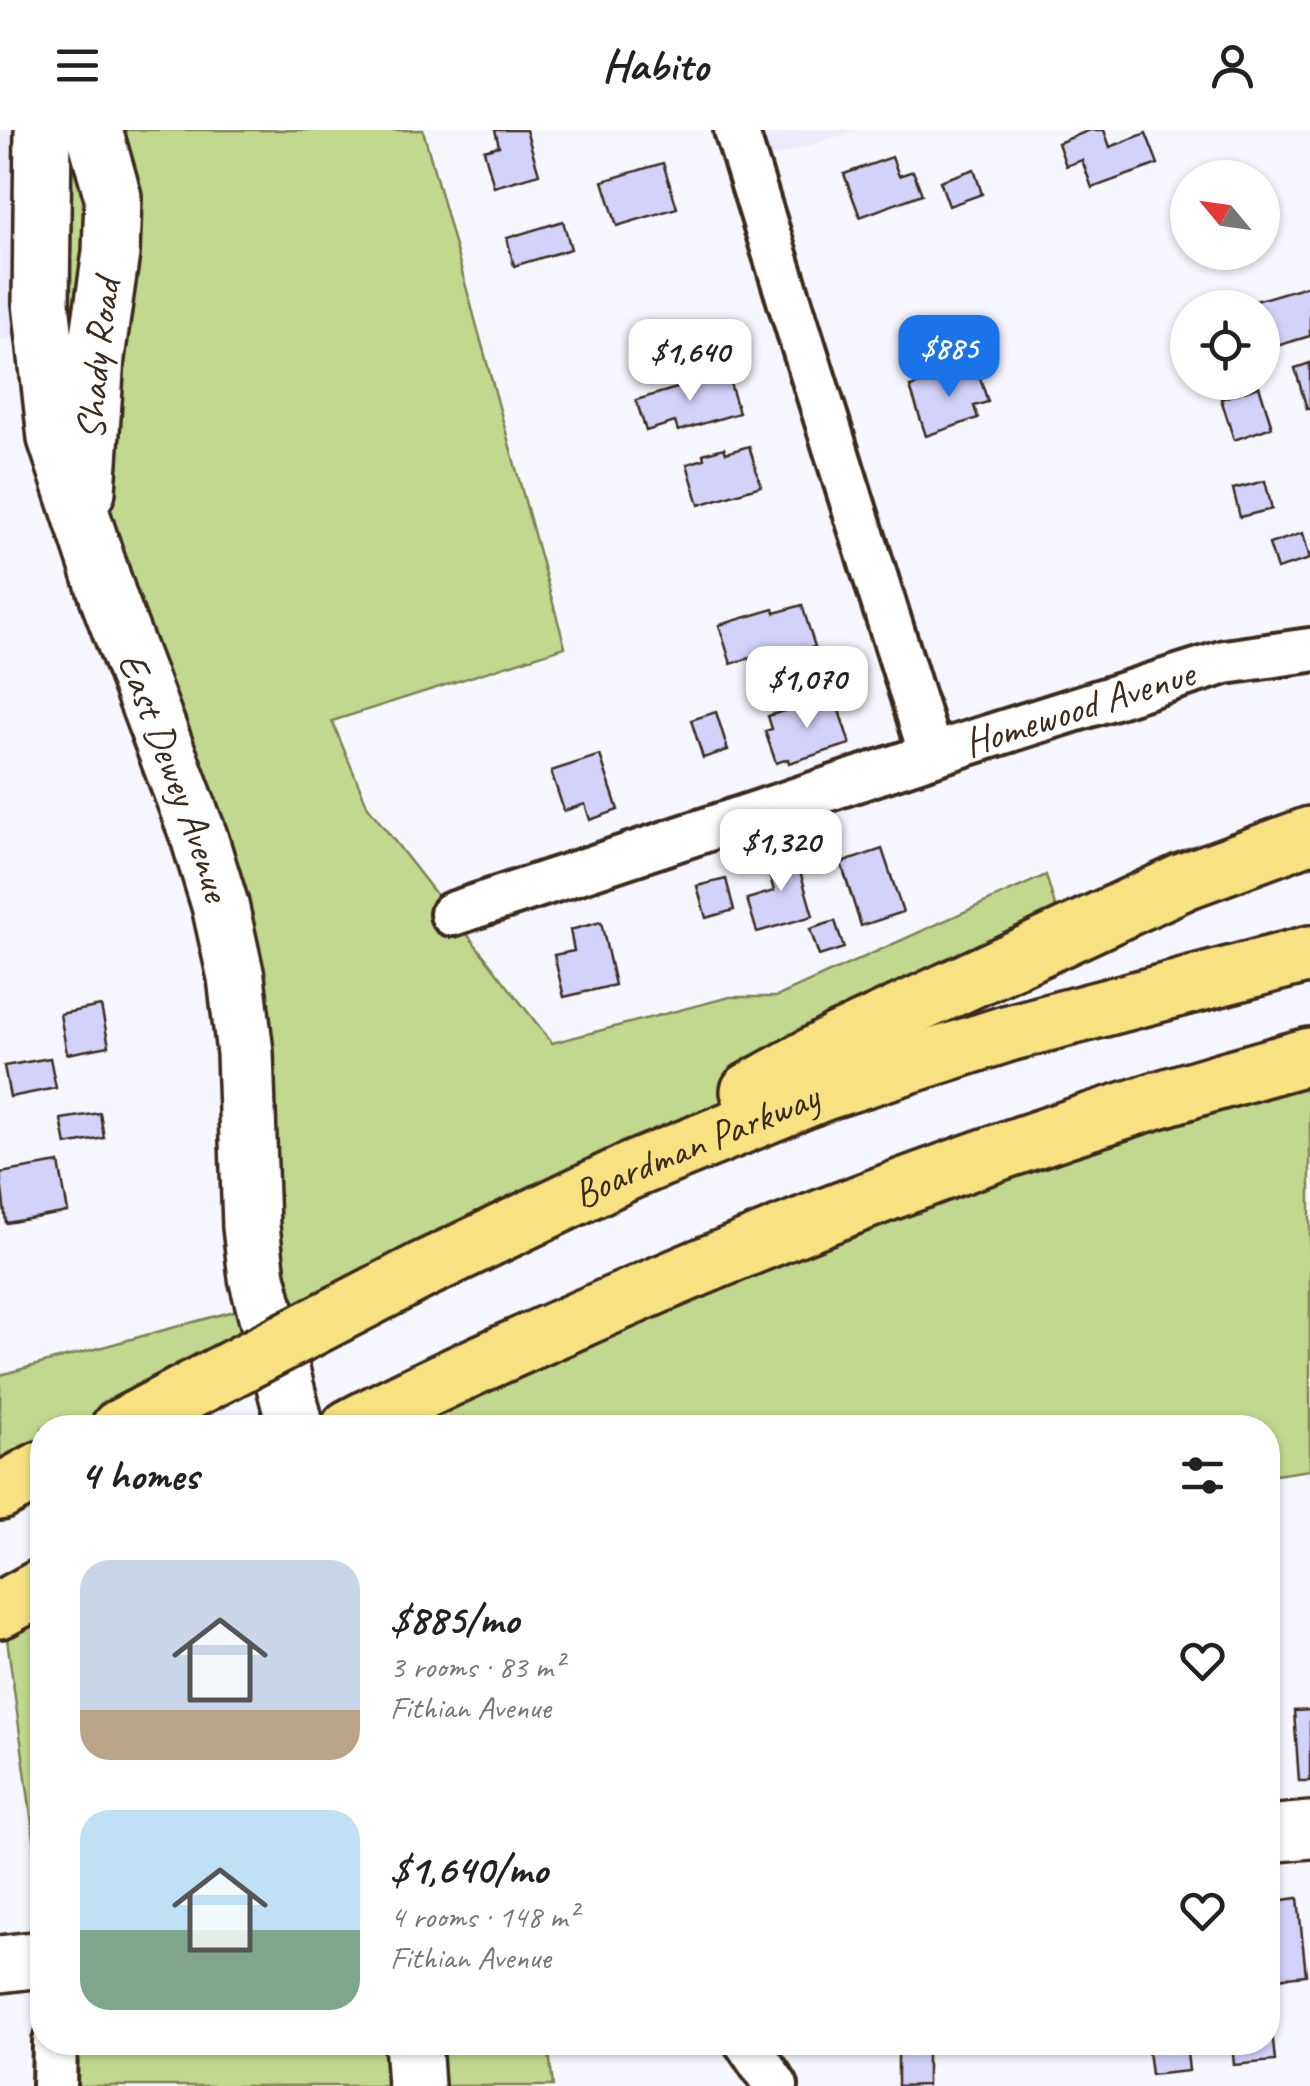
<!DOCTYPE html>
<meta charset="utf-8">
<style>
body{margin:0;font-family:Caveat,sans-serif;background:#f6f6f6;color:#222;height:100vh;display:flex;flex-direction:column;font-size:38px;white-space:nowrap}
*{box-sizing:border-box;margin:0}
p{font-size:32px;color:#767676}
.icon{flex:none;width:55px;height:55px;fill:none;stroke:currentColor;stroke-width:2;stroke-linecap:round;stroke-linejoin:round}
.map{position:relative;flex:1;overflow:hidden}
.sheet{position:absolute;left:30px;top:1285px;width:1250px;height:640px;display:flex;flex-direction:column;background:#fff;border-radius:40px;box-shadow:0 2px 8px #0004}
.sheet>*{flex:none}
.needle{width:65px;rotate:299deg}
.tools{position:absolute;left:1170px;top:30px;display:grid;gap:20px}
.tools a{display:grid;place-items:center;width:110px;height:110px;border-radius:50%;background:#fff;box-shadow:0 2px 8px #0004;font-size:50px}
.price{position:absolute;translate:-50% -85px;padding:0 22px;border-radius:20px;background:#fff;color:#222;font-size:32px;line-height:65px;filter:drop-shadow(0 2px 5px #0008)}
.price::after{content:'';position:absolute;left:50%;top:60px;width:30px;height:22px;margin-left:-15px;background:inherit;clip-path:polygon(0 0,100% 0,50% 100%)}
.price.current{background:#1a73e8;color:#fff}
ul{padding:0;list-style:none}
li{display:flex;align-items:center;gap:30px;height:250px;padding:0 50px}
li span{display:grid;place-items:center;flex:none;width:280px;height:200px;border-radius:30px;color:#555}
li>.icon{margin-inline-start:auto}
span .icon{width:120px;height:120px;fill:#fffc;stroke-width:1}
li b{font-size:42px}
h2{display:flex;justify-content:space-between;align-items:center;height:120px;padding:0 50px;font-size:42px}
header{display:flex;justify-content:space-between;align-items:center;height:130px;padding:0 50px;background:#fff;font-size:45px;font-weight:700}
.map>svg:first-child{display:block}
.built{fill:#ecebfd}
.green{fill:#c2d88e;stroke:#7e8156;stroke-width:2.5}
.building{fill:#d3d2fb;stroke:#3b2a1e;stroke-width:2.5}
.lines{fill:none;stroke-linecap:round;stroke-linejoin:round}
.street-casing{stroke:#3b2a1e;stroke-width:50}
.secondary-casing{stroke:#3b2a1e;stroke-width:62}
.highway-casing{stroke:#3b2a1e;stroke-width:62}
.street{stroke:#fff;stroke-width:42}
.secondary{stroke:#fff;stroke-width:55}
.highway{stroke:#f8e181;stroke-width:55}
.highway-bridge-casing{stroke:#3b2a1e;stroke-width:62;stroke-linecap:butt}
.highway-bridge{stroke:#f8e181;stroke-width:55}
.labels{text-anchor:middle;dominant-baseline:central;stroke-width:10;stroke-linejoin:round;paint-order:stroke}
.street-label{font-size:40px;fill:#3b2a1e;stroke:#fff}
</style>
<header><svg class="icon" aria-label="menu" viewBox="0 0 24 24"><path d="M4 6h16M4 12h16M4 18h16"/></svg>Habito<svg class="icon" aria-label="person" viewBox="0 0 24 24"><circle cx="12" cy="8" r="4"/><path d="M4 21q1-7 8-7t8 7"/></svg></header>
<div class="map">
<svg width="1310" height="1956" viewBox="0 0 1310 1956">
<rect width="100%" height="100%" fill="#f6f6fe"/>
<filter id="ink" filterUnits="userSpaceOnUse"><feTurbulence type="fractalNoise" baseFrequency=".01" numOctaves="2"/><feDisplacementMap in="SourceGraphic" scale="20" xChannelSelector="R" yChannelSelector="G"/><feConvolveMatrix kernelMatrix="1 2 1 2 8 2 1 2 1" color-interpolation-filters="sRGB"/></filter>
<g filter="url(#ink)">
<g class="built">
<path d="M 0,0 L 43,0 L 43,199 L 0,210 Z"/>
<path d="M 736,0 L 856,0 L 747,36 Z"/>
</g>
<g class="green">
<path d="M 43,0 L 423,0 L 565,517 L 332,591 L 368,677 L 552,913 L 730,867 L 776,867 L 1046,745 L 1064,807 L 119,1297 L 42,1298 L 42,1339 L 0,1362 L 0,1245 L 263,1173 L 245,923 L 110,472 Z"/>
<path d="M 1310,926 L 1310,1340 L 1268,1346 L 1268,1298 L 349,1298 Z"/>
<path d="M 42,1457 L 42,1766 L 3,1479 Z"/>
<path d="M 55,1912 L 548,1913 L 553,1956 L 54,1956 Z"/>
</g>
<g class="building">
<path d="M 495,0 L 526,0 L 539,44 L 494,57 L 484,20 L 499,16 Z"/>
<path d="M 1090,0 L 1104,0 L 1110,17 L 1146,3 L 1158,34 L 1092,58 L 1082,30 L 1066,36 L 1058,13 Z"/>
<path d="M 892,27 L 899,46 L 913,41 L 922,64 L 860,87 L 844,44 Z"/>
<path d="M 663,33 L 677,78 L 617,96 L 603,51 Z"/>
<path d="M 974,39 L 982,64 L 949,76 L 940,51 Z"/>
<path d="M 563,91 L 571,119 L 514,136 L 507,108 Z"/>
<path d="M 1310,155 L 1310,206 L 1263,220 L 1262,178 L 1250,178 L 1249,173 Z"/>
<path d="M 1310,233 L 1310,279 L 1307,279 L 1295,238 Z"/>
<path d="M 976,236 L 988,272 L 974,276 L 978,288 L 926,306 L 910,257 Z"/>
<path d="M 727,243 L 739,283 L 678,301 L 675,292 L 646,301 L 636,270 Z"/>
<path d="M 1259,256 L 1272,297 L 1234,310 L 1221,269 Z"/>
<path d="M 749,316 L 761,356 L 699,375 L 687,334 L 704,329 L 703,324 L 724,318 L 726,323 Z"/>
<path d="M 1265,351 L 1272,379 L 1240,387 L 1233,359 Z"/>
<path d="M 1303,403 L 1310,429 L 1277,439 L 1269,414 Z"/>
<path d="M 802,475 L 815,517 L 806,519 L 807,524 L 754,540 L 750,528 L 731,534 L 719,495 L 774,479 L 775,483 Z"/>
<path d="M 834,565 L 850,614 L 789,633 L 788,629 L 776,633 L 765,601 L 772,599 L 768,586 Z"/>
<path d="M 716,582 L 728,620 L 703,628 L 691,590 Z"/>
<path d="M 600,625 L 618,680 L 590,690 L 585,674 L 564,681 L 551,641 Z"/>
<path d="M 793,717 L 813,786 L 757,802 L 747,769 L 774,761 L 764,726 Z"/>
<path d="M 882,719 L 903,782 L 861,796 L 841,733 Z"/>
<path d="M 726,749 L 734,780 L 706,788 L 697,756 Z"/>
<path d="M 835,791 L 844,818 L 819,826 L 810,799 Z"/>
<path d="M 601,792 L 615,855 L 564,867 L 554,825 L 574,821 L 570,800 Z"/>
<path d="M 101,876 L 109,916 L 67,924 L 60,884 Z"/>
<path d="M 50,928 L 56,958 L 10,967 L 4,936 Z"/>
<path d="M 100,983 L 104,1008 L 66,1015 L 61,989 Z"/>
<path d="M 59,1033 L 68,1082 L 6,1093 L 0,1043 Z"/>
<path d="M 1268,1532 L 1273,1532 L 1276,1571 L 1268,1571 Z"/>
<path d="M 1310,1580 L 1310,1651 L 1299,1651 L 1294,1581 Z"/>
<path d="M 1298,1768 L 1306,1845 L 1268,1849 L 1268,1772 Z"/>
<path d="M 1271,1891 L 1275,1931 L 1234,1935 L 1232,1912 L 1268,1912 L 1268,1892 Z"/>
<path d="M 1147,1912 L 1186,1912 L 1189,1941 L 1151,1945 Z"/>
<path d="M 898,1914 L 927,1914 L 927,1955 L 898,1956 Z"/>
</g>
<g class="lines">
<defs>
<g id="street">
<path d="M 736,0 L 931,625"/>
<path id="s1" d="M 452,784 L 931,625 L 1225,532 L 1310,520"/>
<path d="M 746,1912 L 776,1956"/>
<path d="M 54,1956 L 55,1912"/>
</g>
<g id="secondary">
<path id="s2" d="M 43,0 L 41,173 L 56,308 L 110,472 L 199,707 L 220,775 L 236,847 L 245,923 L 251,1097 L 257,1147 L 296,1298"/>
<path id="s3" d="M 87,361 L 96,227 L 111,123 L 113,67 L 94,0"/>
<path d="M 1268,1704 L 1310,1700"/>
<path d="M 0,1834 L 42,1829"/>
<path d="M 413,1912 L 416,1956"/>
</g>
<g id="highway">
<path d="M 749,961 L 837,912 L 1185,751 L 1310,705"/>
<path id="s4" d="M 423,1140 L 630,1041 L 824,962 L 1009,903 L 1310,824"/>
<path d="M 119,1298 L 191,1260"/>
<path d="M 349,1298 C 434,1253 522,1215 610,1176 C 838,1076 1070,990 1310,926"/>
<path d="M 0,1362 L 42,1339"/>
<path d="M 0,1480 L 42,1457"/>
</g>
</defs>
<use href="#street" class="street-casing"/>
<use href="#secondary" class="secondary-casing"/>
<use href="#highway" class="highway-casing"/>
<use href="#street" class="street"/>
<use href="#secondary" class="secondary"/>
<use href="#highway" class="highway"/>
<defs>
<path id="highway-bridge" d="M 191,1260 L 423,1140"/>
</defs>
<use href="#highway-bridge" class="highway-bridge-casing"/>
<use href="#highway-bridge" class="highway-bridge"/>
</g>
</g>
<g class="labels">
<g class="street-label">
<text stroke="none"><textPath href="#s3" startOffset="132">Shady Road</textPath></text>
<text stroke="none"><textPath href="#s1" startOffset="660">Homewood Avenue</textPath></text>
<text stroke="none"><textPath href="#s2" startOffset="668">East Dewey Avenue</textPath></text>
<text stroke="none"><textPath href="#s4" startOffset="300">Boardman Parkway</textPath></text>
</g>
</g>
</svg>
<div class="tools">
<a><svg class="needle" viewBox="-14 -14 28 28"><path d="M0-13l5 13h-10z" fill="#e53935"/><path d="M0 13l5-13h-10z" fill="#767676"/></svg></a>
<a><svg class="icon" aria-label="locate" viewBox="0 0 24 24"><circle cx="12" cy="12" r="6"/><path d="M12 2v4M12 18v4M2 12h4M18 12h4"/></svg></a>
</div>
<b class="price current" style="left:949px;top:270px">$885</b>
<b class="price" style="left:690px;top:274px">$1,640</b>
<b class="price" style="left:807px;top:601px">$1,070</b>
<b class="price" style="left:781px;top:764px">$1,320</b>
<section class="sheet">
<h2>4 homes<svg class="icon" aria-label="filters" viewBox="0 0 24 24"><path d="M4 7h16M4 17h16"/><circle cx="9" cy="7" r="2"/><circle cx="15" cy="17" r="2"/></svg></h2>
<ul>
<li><span style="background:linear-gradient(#c9d6e8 75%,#b9a48a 0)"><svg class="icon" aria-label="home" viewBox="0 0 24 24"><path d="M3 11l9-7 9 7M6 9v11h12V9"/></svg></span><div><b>$885/mo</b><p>3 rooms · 83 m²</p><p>Fithian Avenue</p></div><svg class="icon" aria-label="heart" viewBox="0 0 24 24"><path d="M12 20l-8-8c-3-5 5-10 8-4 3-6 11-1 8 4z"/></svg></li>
<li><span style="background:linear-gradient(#bfe0f5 60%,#7fa58c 0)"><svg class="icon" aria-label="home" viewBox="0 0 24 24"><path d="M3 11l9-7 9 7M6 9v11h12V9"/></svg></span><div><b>$1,640/mo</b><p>4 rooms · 148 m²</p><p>Fithian Avenue</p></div><svg class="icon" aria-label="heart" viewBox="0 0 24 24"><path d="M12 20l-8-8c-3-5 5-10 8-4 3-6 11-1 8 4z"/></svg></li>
</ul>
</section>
</div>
